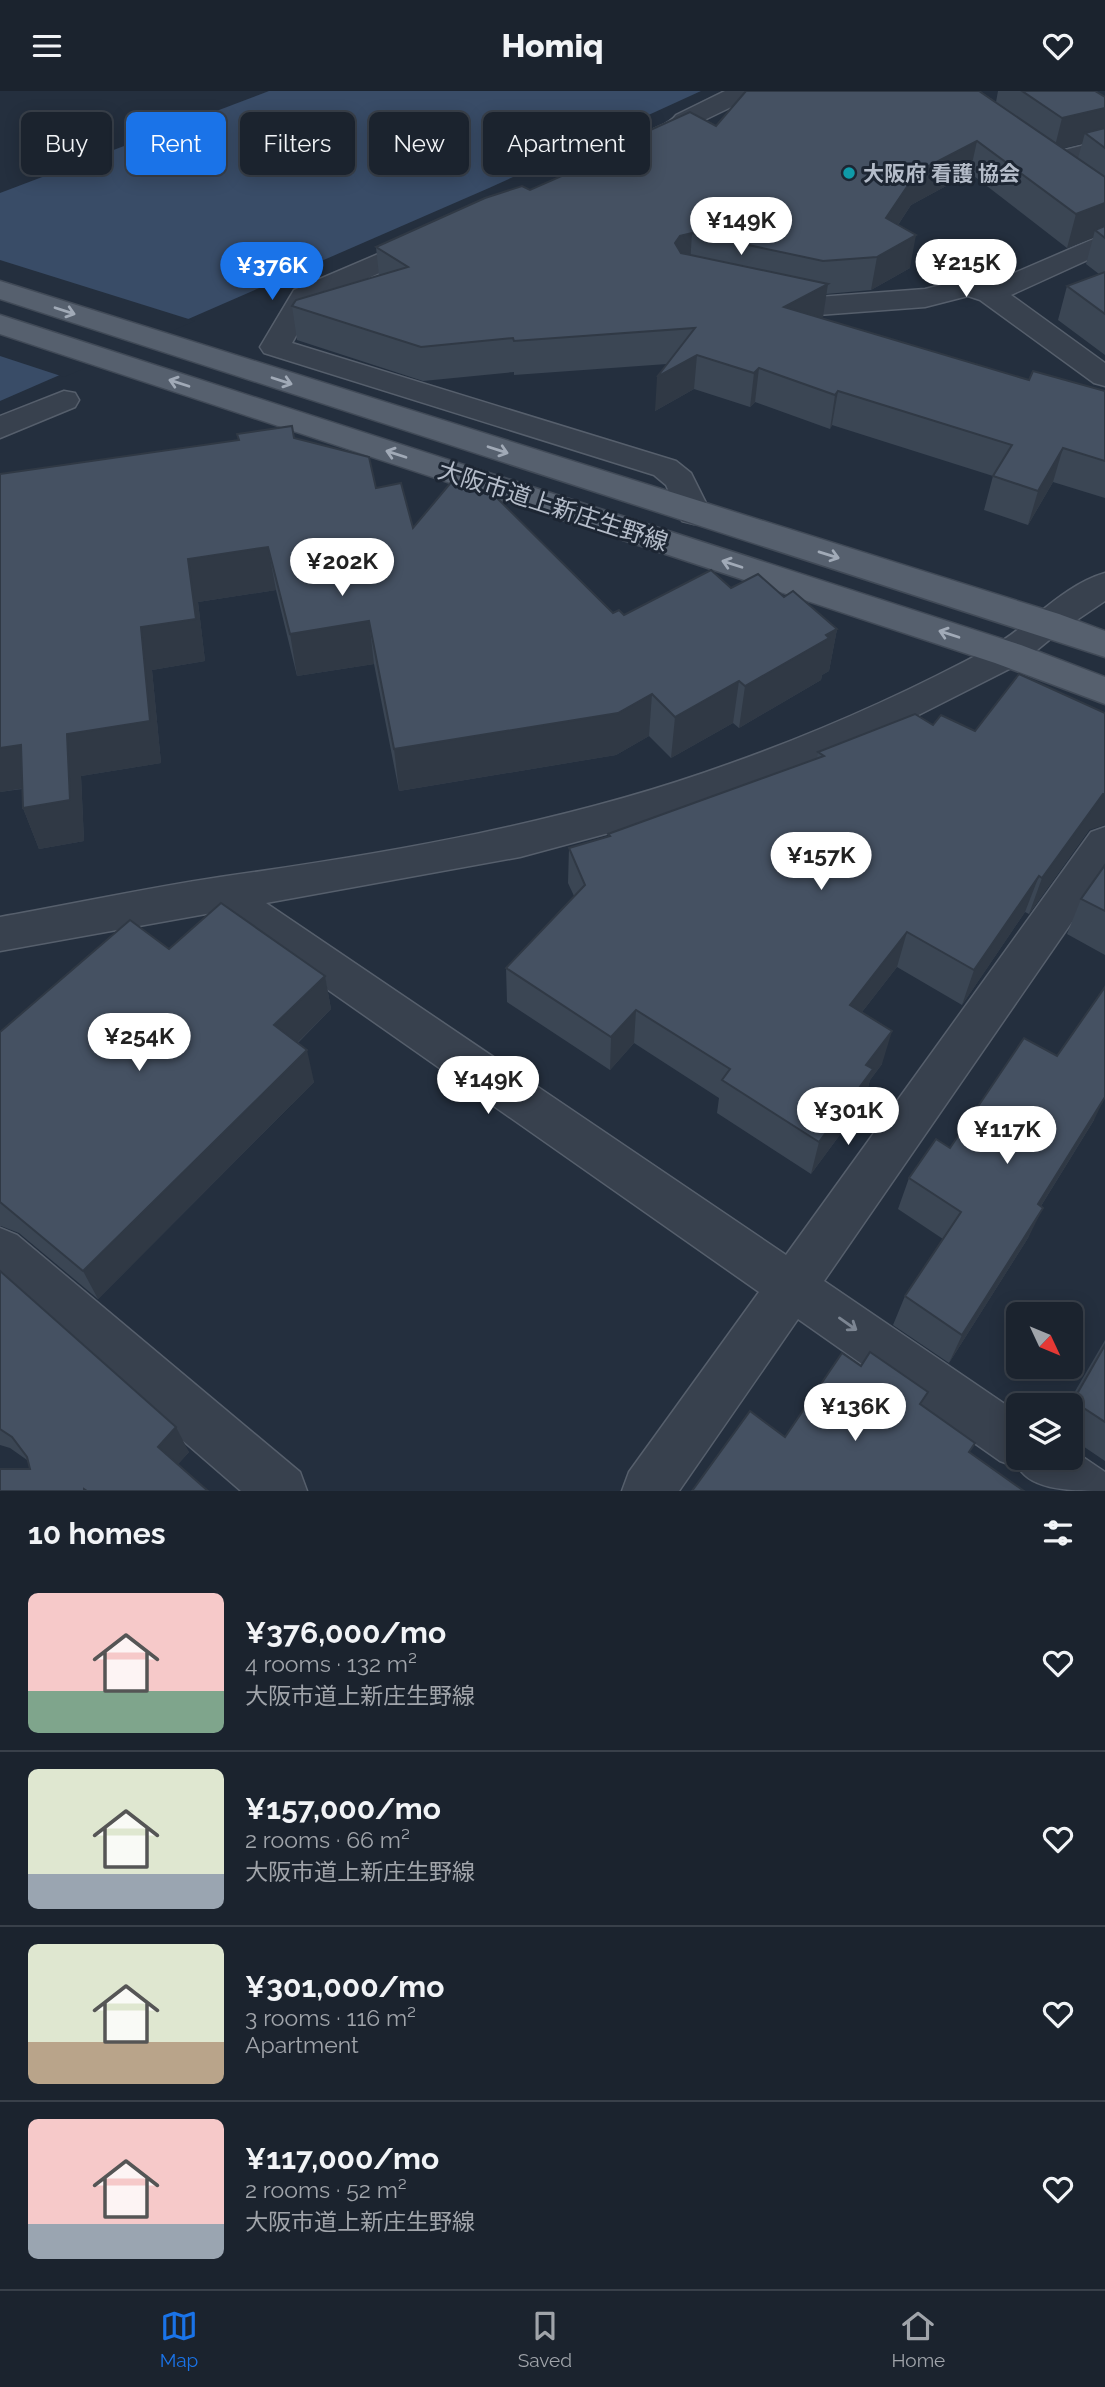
<!DOCTYPE html>
<meta charset="utf-8">
<style>
body{margin:0;font-family:Raleway,"Noto Sans JP",sans-serif;background:#242b36;color:#f1f3f6;height:100vh;display:flex;flex-direction:column;font-size:26px;white-space:nowrap}
*{box-sizing:border-box;margin:0}
p{font-size:23px;color:#a0a4aa}
.icon{flex:none;width:38px;height:38px;fill:none;stroke:currentColor;stroke-width:2;stroke-linecap:round;stroke-linejoin:round}
.map{position:relative;height:1400px;overflow:hidden}
.details{display:flex;flex-direction:column;background:#1b232e;flex:1}
.details>*{flex:none}
.top-card{position:absolute;left:21px;top:21px;width:700px;height:63px;display:flex;gap:14px}
.needle{width:46px;rotate:134deg}
.controls{position:absolute;left:1006px;top:1211px;display:grid;gap:14px}
.controls a{display:grid;place-items:center;width:77px;height:77px;border-radius:10px;background:#1b232e;box-shadow:0 4px 18px #0003,0 0 0 2px #39404a;font-size:35px}
.price{position:absolute;translate:-50% -60px;padding:0 16px;border-radius:24px;background:#fff;color:#222;font-size:23px;line-height:46px;filter:drop-shadow(0 2px 4px #0008)}
.price::after{content:'';position:absolute;left:50%;top:42px;width:21px;height:16px;margin-left:-10px;background:inherit;clip-path:polygon(0 0,100% 0,50% 100%)}
.price.on{background:#1a73e8;color:#fff}
ul{padding:0;list-style:none}
li{display:flex;align-items:center;gap:21px;height:175px;padding:0 28px}
li+li{border-top:2px solid #39404a}
li span{display:grid;place-items:center;flex:none;width:196px;height:140px;border-radius:10px;color:#555}
li>.icon{margin-inline-start:auto}
span .icon{width:84px;height:84px;fill:#fffc;stroke-width:1}
li b{font-size:30px}
h2{display:flex;justify-content:space-between;align-items:center;height:84px;padding:0 28px;font-size:30px}
.chip{padding:0 24px;border-radius:10px;background:#1b232e;box-shadow:0 4px 18px #0003,0 0 0 2px #39404a;font-size:24px;line-height:63px}
.chip.on{background:#1a73e8;color:#fff}
header{display:flex;justify-content:space-between;align-items:center;height:91px;padding:0 28px;background:#1b232e;font-size:32px;font-weight:800}
.dock{display:flex;justify-content:space-around;align-items:center;height:98px;border-top:2px solid #39404a;background:#1b232e;font-size:19px;color:#a0a4aa}
.dock a{display:grid;justify-items:center;gap:4px}
.dock .on{color:#1a73e8}
.map>svg:first-child{display:block}
.water{fill:#394c67}
.pier{fill:#242f3e}
.lines{fill:none;stroke-linecap:round;stroke-linejoin:round}
.minor-casing{stroke:#565f6c;stroke-width:3}
.major-casing{stroke:#414a57;stroke-width:3}
.minor{fill:#38414e;fill-rule:evenodd}
.major{fill:#56606e;fill-rule:evenodd}
.wall{fill:#3b4654;fill-rule:evenodd}
.shaded-wall{fill:#303945}
.building{fill:#455162;stroke:#303945;stroke-width:2}
.oneway{stroke:#a1aab7}
.oneway2{stroke:#7c8592}
.culture-dot{fill:#0f9aa8;stroke:#1d2633;stroke-width:2.5}
.labels{text-anchor:middle;dominant-baseline:central;stroke-width:6;stroke-linejoin:round;paint-order:stroke}
.far-poi-label{font-size:21px;font-weight:bold;fill:#b4bcc9;stroke:#1d2633;text-anchor:start}
.street-label{font-size:24px;fill:#b4bcc9;stroke:#1d2633}
</style>
<header><svg class="icon" aria-label="menu" viewBox="0 0 24 24"><path d="M4 6h16M4 12h16M4 18h16"/></svg>Homiq<svg class="icon" aria-label="heart" viewBox="0 0 24 24"><path d="M12 20l-8-8c-3-5 5-10 8-4 3-6 11-1 8 4z"/></svg></header>
<div class="map">
<svg width="1105" height="1400" viewBox="0 0 1105 1400">
<rect width="100%" height="100%" fill="#242f3e"/>
<path class="water" d="M 269,0 L 701,0 L 489,97 L 0,310 L 0,102 Z"/>
<path class="pier" d="M 0,169 L 195,230 L 64,286 L 0,265 Z"/>
<g class="lines">
<defs>
<g id="minor">
<path d="M 725,0 L 757,0 L 754,5 L 694,34 C 684,48 659,58 643,54 L 639,49 C 648,36 667,37 676,24 Z"/>
<path d="M 1105,49 L 1105,65 L 1070,74 L 1105,98 L 1105,118 L 1096,116 L 1040,77 L 1036,71 L 1040,65 Z"/>
<path d="M 425,143 L 435,145 L 439,151 L 435,157 L 315,211 L 292,252 L 676,370 L 691,382 L 711,422 L 706,430 L 694,433 L 682,430 L 666,394 L 654,384 L 264,262 L 260,256 L 294,199 Z"/>
<path d="M 1105,143 L 1105,161 L 1011,204 L 1105,272 L 1105,295 L 1094,292 L 980,209 L 968,205 L 925,216 L 818,224 L 762,211 L 758,205 L 762,199 L 772,196 L 818,206 L 925,198 L 970,187 L 989,193 Z"/>
<path d="M 64,300 L 75,302 L 79,309 L 75,316 L 0,347 L 0,325 Z"/>
<path d="M 1105,482 L 1105,510 L 1059,541 L 1021,572 L 883,642 L 757,693 L 631,736 L 520,766 L 266,812 L 786,1164 L 1091,741 L 1105,736 L 1105,783 L 824,1190 L 1018,1322 L 1018,1367 L 1071,1367 L 1071,1358 L 1105,1381 L 1105,1400 C 1077,1400 1032,1400 1019,1377 L 1000,1370 L 798,1228 L 679,1400 L 622,1400 L 629,1381 L 759,1201 L 217,821 L 0,860 L 0,826 C 73,813 147,797 220,786 C 391,762 566,732 729,673 C 819,641 909,601 992,556 C 1031,534 1061,495 1105,482 Z"/>
<path d="M 0,1137 L 17,1144 L 300,1381 L 307,1400 L 241,1400 L 0,1191 Z"/>
</g>
<g id="major">
<path d="M 0,190 L 1059,523 L 1105,540 L 1105,566 L 0,208 Z"/>
<path d="M 0,224 L 1021,554 L 1105,586 L 1105,613 L 995,572 L 0,243 Z"/>
</g>
</defs>
<use href="#minor" class="minor-casing"/>
<use href="#major" class="major-casing"/>
<use href="#minor" class="minor"/>
<use href="#major" class="major"/>
</g>
<g class="wall">
<path d="M 980,0 L 996,11 L 998,0 L 1095,0 L 1105,6 L 1105,264 L 1058,229 L 1067,195 L 1099,183 L 1086,173 L 1093,147 L 1067,157 L 970,82 L 911,114 L 898,134 L 910,177 L 871,199 L 826,203 L 823,226 L 821,227 L 1029,289 L 1105,300 L 1105,407 L 1053,391 L 1028,434 L 984,419 L 993,385 L 832,334 L 830,338 L 755,311 L 750,316 L 694,298 L 655,320 L 667,273 L 514,284 L 514,281 L 423,290 L 297,249 L 292,215 L 379,185 L 376,156 L 530,99 L 626,57 L 626,50 L 716,35 ZM 1079,53 L 1082,53 L 1078,67 L 1063,57 Z"/>
<path d="M 294,347 L 376,397 L 413,437 L 613,522 L 624,524 L 731,497 L 784,506 L 837,538 L 829,580 L 822,584 L 821,589 L 739,637 L 733,632 L 671,667 L 649,645 L 616,664 L 399,700 L 374,573 L 297,585 L 276,499 L 198,511 L 205,570 L 152,579 L 161,672 L 81,685 L 84,750 L 39,758 L 23,717 L 22,698 L 0,701 L 0,383 Z"/>
<path d="M 818,661 L 1089,739 L 1029,823 L 1025,821 L 962,914 L 897,876 L 862,921 L 882,973 L 870,989 L 864,1011 L 811,1083 L 717,1022 L 719,1007 L 634,952 L 610,979 L 507,911 L 506,877 L 574,805 L 568,792 L 569,757 L 608,746 L 608,743 L 817,668 Z"/>
<path d="M 1105,774 L 1105,864 L 1067,843 L 1081,808 Z"/>
<path d="M 169,858 L 325,885 L 331,918 L 298,952 L 314,991 L 98,1208 L 19,1142 L 1,1135 L 0,1135 L 0,941 Z"/>
<path d="M 1057,965 L 1094,1029 L 1041,1115 L 1028,1147 L 949,1272 L 893,1234 L 905,1205 L 943,1148 L 898,1118 L 909,1087 L 950,1057 Z"/>
<path d="M 0,1180 L 189,1361 L 178,1373 L 208,1400 L 0,1400 L 30,1378 L 27,1369 L 10,1357 L 0,1354 Z"/>
<path d="M 1105,1249 L 1105,1370 L 1071,1347 L 1071,1314 L 1067,1314 Z"/>
</g>
<g class="shaded-wall">
<path d="M 1105,17 L 1105,47 L 1085,42 L 1082,53 L 1054,59 L 1062,27 Z"/>
<path d="M 977,50 L 970,82 L 911,114 L 880,161 L 886,127 L 917,81 Z"/>
<path d="M 1105,112 L 1105,142 L 1095,139 L 1093,147 L 1067,157 L 1076,123 Z"/>
<path d="M 692,142 L 690,175 L 675,152 L 680,145 Z"/>
<path d="M 916,144 L 910,177 L 871,199 L 877,166 Z"/>
<path d="M 828,193 L 823,226 L 780,250 L 784,216 Z"/>
<path d="M 697,264 L 694,298 L 655,320 L 657,286 Z"/>
<path d="M 759,277 L 755,311 L 750,316 L 754,282 Z"/>
<path d="M 838,300 L 832,334 L 830,338 L 835,304 Z"/>
<path d="M 1063,357 L 1053,391 L 1028,434 L 1038,400 Z"/>
<path d="M 268,456 L 276,499 L 198,511 L 205,570 L 152,579 L 161,672 L 81,685 L 84,750 L 39,758 L 23,717 L 67,643 L 188,468 Z"/>
<path d="M 369,530 L 374,573 L 297,585 L 290,543 Z"/>
<path d="M 837,538 L 829,580 L 822,584 L 821,589 L 739,637 L 745,595 Z"/>
<path d="M 739,590 L 733,632 L 671,667 L 675,626 Z"/>
<path d="M 652,603 L 649,645 L 616,664 L 399,700 L 394,658 Z"/>
<path d="M 21,654 L 37,695 L 0,701 L 0,657 Z"/>
<path d="M 1103,703 L 1105,703 L 1105,734 L 1089,739 L 1029,823 L 1042,787 Z"/>
<path d="M 1039,785 L 1025,821 L 962,914 L 974,879 Z"/>
<path d="M 907,841 L 897,876 L 841,948 L 850,914 Z"/>
<path d="M 325,885 L 331,918 L 282,967 L 274,934 Z"/>
<path d="M 636,919 L 634,952 L 610,979 L 611,946 Z"/>
<path d="M 892,940 L 882,973 L 870,989 L 864,1011 L 811,1083 L 819,1051 L 866,974 Z"/>
<path d="M 307,959 L 314,991 L 98,1208 L 83,1180 Z"/>
<path d="M 1105,1006 L 1094,1029 L 1023,1144 L 1038,1113 Z"/>
<path d="M 1043,1117 L 1028,1147 L 949,1272 L 962,1244 Z"/>
<path d="M 176,1336 L 189,1361 L 172,1380 L 158,1356 Z"/>
</g>
<g class="building">
<path d="M 746,0 L 979,0 L 1105,86 L 1105,112 L 1076,123 L 977,50 L 917,81 L 886,127 L 916,144 L 877,166 L 823,170 L 692,142 L 680,145 L 675,152 L 681,162 L 828,193 L 784,216 L 1029,289 L 1033,280 L 1105,300 L 1105,370 L 1063,357 L 1038,400 L 993,385 L 1012,354 L 838,300 L 835,304 L 759,277 L 754,282 L 697,264 L 657,286 L 695,237 L 514,250 L 513,247 L 421,256 L 292,215 L 296,209 L 408,176 L 376,156 L 485,107 L 522,95 L 530,99 L 632,54 L 626,50 L 690,21 L 716,35 Z"/>
<path d="M 1022,0 L 1095,0 L 1105,6 L 1105,17 L 1062,27 Z"/>
<path d="M 1105,37 L 1105,57 L 1085,42 Z"/>
<path d="M 1105,135 L 1105,147 L 1095,139 Z"/>
<path d="M 1105,181 L 1105,223 L 1067,195 Z"/>
<path d="M 292,335 L 294,347 L 369,366 L 376,397 L 401,392 L 413,437 L 453,389 L 492,402 L 613,522 L 619,519 L 624,524 L 711,479 L 731,497 L 758,483 L 784,506 L 793,500 L 837,538 L 826,544 L 829,547 L 745,595 L 739,590 L 675,626 L 652,603 L 618,622 L 394,658 L 369,530 L 290,543 L 268,456 L 188,468 L 196,528 L 141,536 L 150,630 L 67,643 L 70,709 L 23,717 L 21,654 L 0,657 L 0,383 L 239,349 L 237,343 Z"/>
<path d="M 1019,583 L 1105,622 L 1105,703 L 1103,703 L 1042,787 L 1039,785 L 974,879 L 907,841 L 850,914 L 892,940 L 866,974 L 873,978 L 819,1051 L 722,989 L 730,978 L 636,919 L 611,946 L 506,877 L 585,794 L 569,757 L 610,745 L 608,743 L 824,665 L 818,661 L 915,623 L 933,634 L 941,624 L 975,640 Z"/>
<path d="M 1105,774 L 1105,820 L 1081,808 Z"/>
<path d="M 221,812 L 325,885 L 274,934 L 307,959 L 83,1180 L 0,1111 L 0,941 L 130,829 L 169,858 Z"/>
<path d="M 1105,896 L 1105,1006 L 1038,1113 L 1043,1117 L 962,1244 L 905,1205 L 961,1121 L 909,1087 L 936,1048 L 950,1057 L 1024,947 L 1057,965 Z"/>
<path d="M 0,1180 L 176,1336 L 158,1356 L 208,1400 L 87,1400 L 84,1398 L 84,1400 L 0,1400 L 0,1378 L 30,1378 L 27,1366 L 12,1346 L 0,1338 Z"/>
<path d="M 1105,1254 L 1105,1331 L 1073,1310 Z"/>
<path d="M 870,1261 L 928,1301 L 920,1313 L 975,1352 L 969,1361 L 1024,1400 L 692,1400 L 750,1320 L 785,1346 L 842,1262 L 861,1275 Z"/>
</g>
<defs><path id="oneway-shaft" d="M-6 0H5M1.5-3L5.5 0L1.5 3" fill="none" stroke-width="1.6" stroke-linecap="round" stroke-linejoin="round" transform="scale(1.75)"/></defs>
<g class="oneway">
<use href="#oneway-shaft" transform="translate(65 220) rotate(18)"/>
<use href="#oneway-shaft" transform="translate(282 290) rotate(18)"/>
<use href="#oneway-shaft" transform="translate(179 292) rotate(-162)"/>
<use href="#oneway-shaft" transform="translate(498 359) rotate(18)"/>
<use href="#oneway-shaft" transform="translate(396 363) rotate(-162)"/>
<use href="#oneway-shaft" transform="translate(829 464) rotate(17)"/>
<use href="#oneway-shaft" transform="translate(732 473) rotate(-162)"/>
<use href="#oneway-shaft" transform="translate(949 543) rotate(-162)"/>
</g>
<use class="oneway2" href="#oneway-shaft" transform="translate(848 1233) rotate(35)"/>
<circle class="culture-dot" cx="849" cy="82" r="7"/>
<g class="labels">
<g class="far-poi-label">
<text x="863" y="82">大阪府 看護 協会</text>
</g>
<g class="street-label">
<text transform="translate(553 415) rotate(18)">大阪市道上新庄生野線</text>
</g>
</g>
</svg>
<div class="controls">
<a><svg class="needle" viewBox="-14 -14 28 28"><path d="M0-13l5 13h-10z" fill="#e53935"/><path d="M0 13l5-13h-10z" fill="#a0a4aa"/></svg></a>
<a><svg class="icon" aria-label="layers" viewBox="0 0 24 24"><path d="M12 4l9 5-9 5-9-5zM3 14l9 5 9-5"/></svg></a>
</div>
<b class="price" style="left:741px;top:166px">¥149K</b>
<b class="price" style="left:966px;top:208px">¥215K</b>
<b class="price on" style="left:272px;top:211px">¥376K</b>
<b class="price" style="left:342px;top:507px">¥202K</b>
<b class="price" style="left:821px;top:801px">¥157K</b>
<b class="price" style="left:139px;top:982px">¥254K</b>
<b class="price" style="left:488px;top:1025px">¥149K</b>
<b class="price" style="left:848px;top:1056px">¥301K</b>
<b class="price" style="left:1007px;top:1075px">¥117K</b>
<b class="price" style="left:855px;top:1352px">¥136K</b>
<div class="top-card">
<a class="chip">Buy</a>
<a class="chip on">Rent</a>
<a class="chip">Filters</a>
<a class="chip">New</a>
<a class="chip">Apartment</a>
</div>
</div>
<section class="details">
<h2>10 homes<svg class="icon" aria-label="filters" viewBox="0 0 24 24"><path d="M4 7h16M4 17h16"/><circle cx="9" cy="7" r="2"/><circle cx="15" cy="17" r="2"/></svg></h2>
<ul>
<li><span style="background:linear-gradient(#f6c9c9 70%,#7fa58c 0)"><svg class="icon" aria-label="home" viewBox="0 0 24 24"><path d="M3 11l9-7 9 7M6 9v11h12V9"/></svg></span><div><b>¥376,000/mo</b><p>4 rooms · 132 m²</p><p>大阪市道上新庄生野線</p></div><svg class="icon" aria-label="heart" viewBox="0 0 24 24"><path d="M12 20l-8-8c-3-5 5-10 8-4 3-6 11-1 8 4z"/></svg></li>
<li><span style="background:linear-gradient(#dfe7d0 75%,#9aa5b1 0)"><svg class="icon" aria-label="home" viewBox="0 0 24 24"><path d="M3 11l9-7 9 7M6 9v11h12V9"/></svg></span><div><b>¥157,000/mo</b><p>2 rooms · 66 m²</p><p>大阪市道上新庄生野線</p></div><svg class="icon" aria-label="heart" viewBox="0 0 24 24"><path d="M12 20l-8-8c-3-5 5-10 8-4 3-6 11-1 8 4z"/></svg></li>
<li><span style="background:linear-gradient(#dfe7d0 70%,#b9a48a 0)"><svg class="icon" aria-label="home" viewBox="0 0 24 24"><path d="M3 11l9-7 9 7M6 9v11h12V9"/></svg></span><div><b>¥301,000/mo</b><p>3 rooms · 116 m²</p><p>Apartment</p></div><svg class="icon" aria-label="heart" viewBox="0 0 24 24"><path d="M12 20l-8-8c-3-5 5-10 8-4 3-6 11-1 8 4z"/></svg></li>
<li><span style="background:linear-gradient(#f6c9c9 75%,#9aa5b1 0)"><svg class="icon" aria-label="home" viewBox="0 0 24 24"><path d="M3 11l9-7 9 7M6 9v11h12V9"/></svg></span><div><b>¥117,000/mo</b><p>2 rooms · 52 m²</p><p>大阪市道上新庄生野線</p></div><svg class="icon" aria-label="heart" viewBox="0 0 24 24"><path d="M12 20l-8-8c-3-5 5-10 8-4 3-6 11-1 8 4z"/></svg></li>
</ul>
</section>
<nav class="dock">
<a class="on"><svg class="icon" aria-label="map" viewBox="0 0 24 24"><path d="M3 6l6-2 6 2 6-2v14l-6 2-6-2-6 2zM9 4v14M15 6v14"/></svg>Map</a>
<a><svg class="icon" aria-label="saved" viewBox="0 0 24 24"><path d="M7 4h10v16l-5-4-5 4z"/></svg>Saved</a>
<a><svg class="icon" aria-label="home" viewBox="0 0 24 24"><path d="M3 11l9-7 9 7M6 9v11h12V9"/></svg>Home</a>
</nav>
